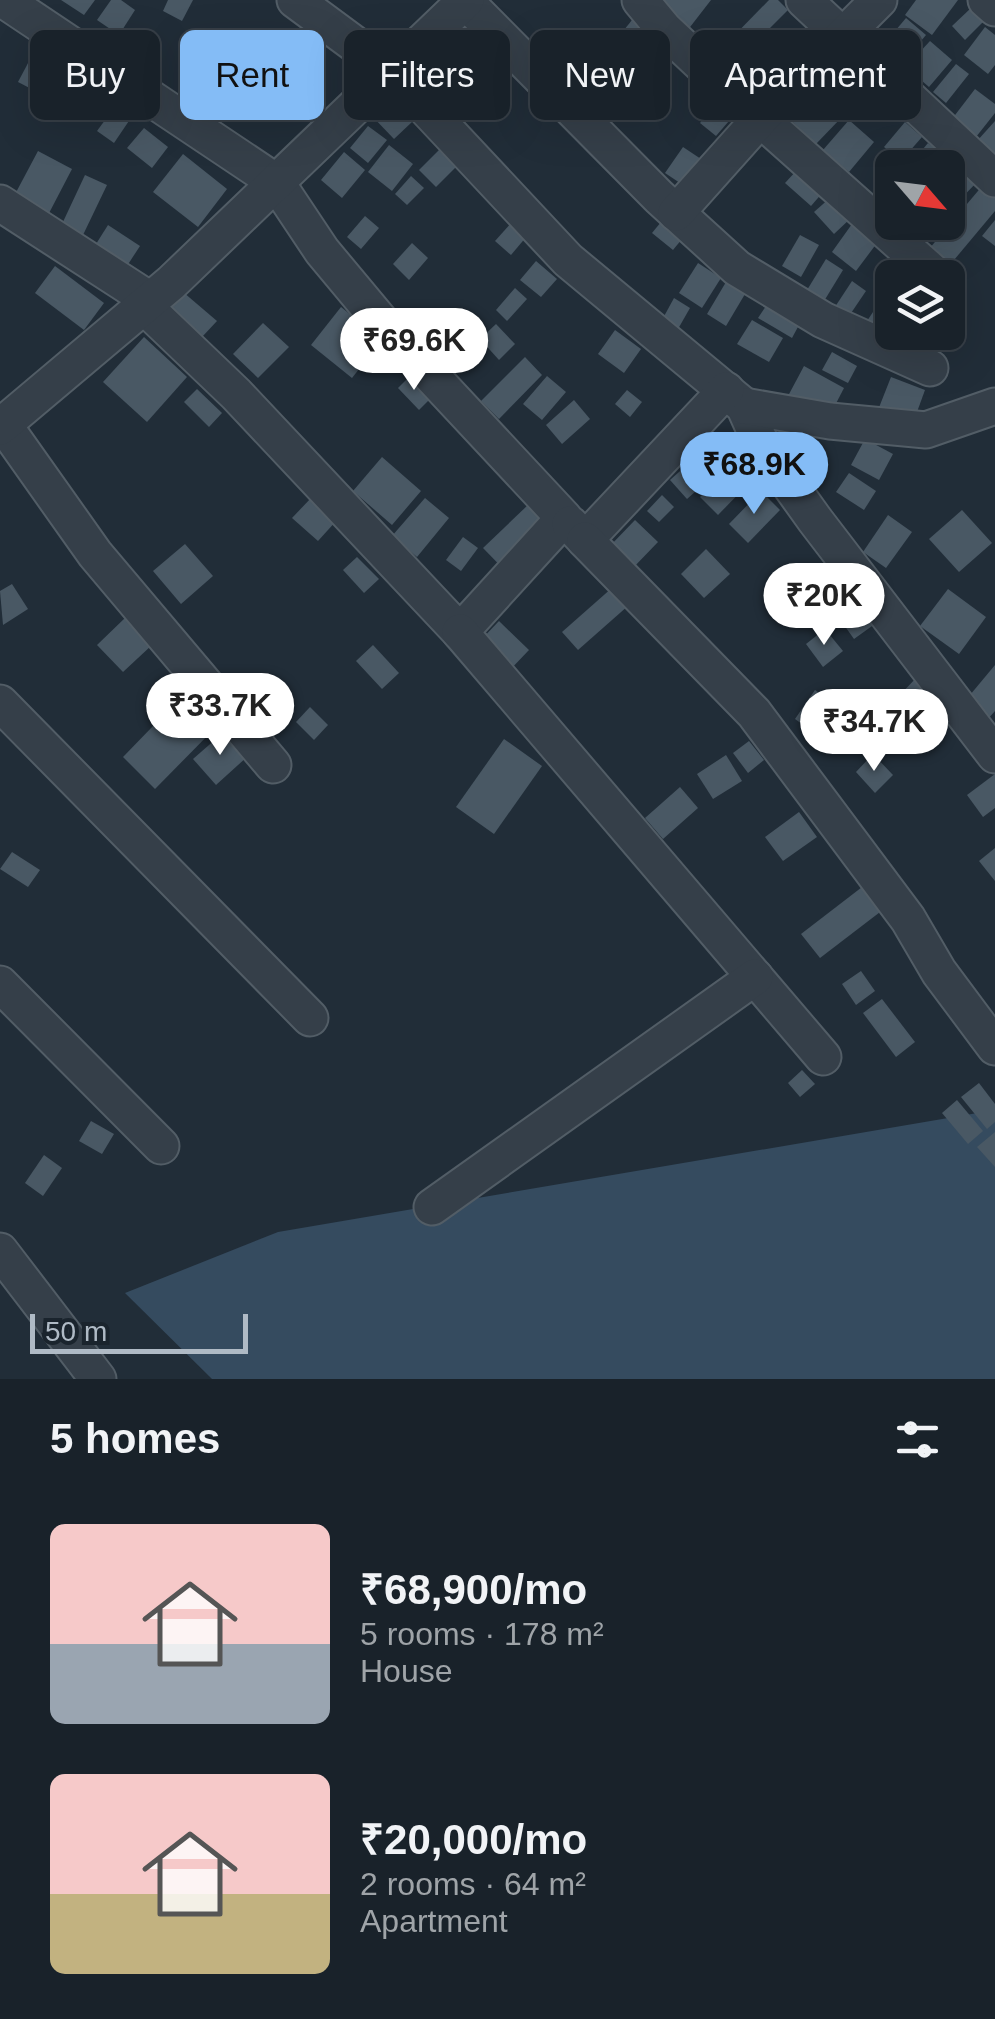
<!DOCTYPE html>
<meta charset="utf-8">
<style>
body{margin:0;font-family:Helvetica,sans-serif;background:#262f36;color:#f1f3f6;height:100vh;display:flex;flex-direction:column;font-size:38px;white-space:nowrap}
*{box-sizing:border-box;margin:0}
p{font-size:32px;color:#9fa4a8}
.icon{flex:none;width:55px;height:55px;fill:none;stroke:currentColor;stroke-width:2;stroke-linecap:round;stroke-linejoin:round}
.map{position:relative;height:1379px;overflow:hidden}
.panel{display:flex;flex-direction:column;background:#19222a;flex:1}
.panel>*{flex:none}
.banner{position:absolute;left:30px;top:30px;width:935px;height:90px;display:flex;gap:20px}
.needle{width:65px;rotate:118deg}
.tools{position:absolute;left:875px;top:150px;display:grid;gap:20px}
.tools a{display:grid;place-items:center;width:90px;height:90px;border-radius:15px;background:#19222a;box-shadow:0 10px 40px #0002,0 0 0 2px #373f47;font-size:50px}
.scale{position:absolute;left:30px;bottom:25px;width:218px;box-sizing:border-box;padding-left:10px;border:5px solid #afbac5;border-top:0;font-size:28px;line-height:35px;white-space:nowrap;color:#afbac5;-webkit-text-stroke:8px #1a242d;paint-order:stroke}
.price{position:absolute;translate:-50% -85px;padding:0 22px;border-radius:35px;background:#fff;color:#222;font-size:32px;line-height:65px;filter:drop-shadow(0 2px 5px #0008)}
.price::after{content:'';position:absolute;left:50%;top:60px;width:30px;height:22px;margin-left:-15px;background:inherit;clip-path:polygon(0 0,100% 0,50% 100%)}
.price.selected{background:#84bcf6;color:#111}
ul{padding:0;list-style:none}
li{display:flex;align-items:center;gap:30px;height:250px;padding:0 50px}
li span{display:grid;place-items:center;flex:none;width:280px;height:200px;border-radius:15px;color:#555}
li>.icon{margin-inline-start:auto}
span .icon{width:120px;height:120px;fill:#fffc;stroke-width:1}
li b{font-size:42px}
h2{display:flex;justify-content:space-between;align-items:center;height:120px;padding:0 50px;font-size:42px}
.chip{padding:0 35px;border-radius:15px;background:#19222a;box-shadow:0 10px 40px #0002,0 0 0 2px #373f47;font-size:35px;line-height:90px}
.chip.selected{background:#84bcf6;color:#111}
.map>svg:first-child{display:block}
.water{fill:#354b5f}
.building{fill:#495864}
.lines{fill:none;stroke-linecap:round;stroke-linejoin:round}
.minor-casing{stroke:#525d66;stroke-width:39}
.minor{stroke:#353f49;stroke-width:35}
</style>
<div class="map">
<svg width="995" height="1379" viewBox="0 0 995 1379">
<rect width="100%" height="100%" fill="#212d38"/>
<path class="water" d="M 995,1110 L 995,1379 L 212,1379 L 125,1293 L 278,1232 Z"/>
<g class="building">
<path d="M 61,0 L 95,0 L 84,15 Z"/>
<path d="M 111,0 L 121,0 L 135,10 L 119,35 L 97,20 Z"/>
<path d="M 168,0 L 193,0 L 182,21 L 163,11 Z"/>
<path d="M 655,0 L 711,0 L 687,31 Z"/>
<path d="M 769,0 L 778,0 L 788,10 L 738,60 L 724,46 Z"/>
<path d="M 916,0 L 958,0 L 932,35 L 905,15 Z"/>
<path d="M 971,8 L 984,21 L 965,40 L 952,26 Z"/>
<path d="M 906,18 L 926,35 L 905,60 L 885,43 Z"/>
<path d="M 632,20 L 668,49 L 640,84 L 604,55 Z"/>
<path d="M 985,27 L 995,35 L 995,65 L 988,74 L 964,55 Z"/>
<path d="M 257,35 L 283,48 L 256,103 L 230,90 Z"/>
<path d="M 930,41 L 952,60 L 929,87 L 906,67 Z"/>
<path d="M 36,48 L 63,61 L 45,96 L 18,82 Z"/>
<path d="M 956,64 L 969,74 L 946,103 L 933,92 Z"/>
<path d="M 442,67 L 455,78 L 439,98 L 426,87 Z"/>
<path d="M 62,70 L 81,80 L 65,106 L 47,96 Z"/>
<path d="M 975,89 L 995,104 L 995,113 L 976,137 L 952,119 Z"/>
<path d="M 820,94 L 842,117 L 816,144 L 793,122 Z"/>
<path d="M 389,97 L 412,122 L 394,139 L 371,115 Z"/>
<path d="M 719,100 L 735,114 L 716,136 L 700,123 Z"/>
<path d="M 119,101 L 135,112 L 114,143 L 97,131 Z"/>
<path d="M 849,120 L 874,142 L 849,172 L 823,150 Z"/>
<path d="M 995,121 L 995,158 L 977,141 Z"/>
<path d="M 905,122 L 922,137 L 901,161 L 884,147 Z"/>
<path d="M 368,126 L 387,140 L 368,163 L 350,148 Z"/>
<path d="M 144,128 L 168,147 L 152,168 L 127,148 Z"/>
<path d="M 928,143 L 940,152 L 930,164 L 918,155 Z"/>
<path d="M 389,145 L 413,164 L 392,191 L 368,172 Z"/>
<path d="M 683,147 L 704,161 L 686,187 L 665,173 Z"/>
<path d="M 441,148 L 458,165 L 436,187 L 419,170 Z"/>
<path d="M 38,151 L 72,169 L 47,217 L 13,198 Z"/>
<path d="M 344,152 L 365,170 L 342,198 L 321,180 Z"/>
<path d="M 183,154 L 227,189 L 198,227 L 153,192 Z"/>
<path d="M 955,158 L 978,181 L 948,212 L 948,166 Z"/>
<path d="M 889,164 L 892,167 L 892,199 L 873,181 Z"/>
<path d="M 798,169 L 824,191 L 811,206 L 785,183 Z"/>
<path d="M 85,175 L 107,185 L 83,235 L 62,224 Z"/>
<path d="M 411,176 L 424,188 L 407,205 L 395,194 Z"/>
<path d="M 983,185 L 995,195 L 995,211 L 949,266 L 929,249 Z"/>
<path d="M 831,197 L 851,218 L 834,234 L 814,212 Z"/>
<path d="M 365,216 L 379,228 L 361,249 L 347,237 Z"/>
<path d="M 995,220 L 995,246 L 982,236 Z"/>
<path d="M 661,222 L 682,239 L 673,250 L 652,233 Z"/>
<path d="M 511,223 L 527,236 L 511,255 L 495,241 Z"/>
<path d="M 852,224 L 877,243 L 856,271 L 832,252 Z"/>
<path d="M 108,225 L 140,246 L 123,272 L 91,252 Z"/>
<path d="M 800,235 L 819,245 L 801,277 L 782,266 Z"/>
<path d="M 412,243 L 428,258 L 409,280 L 393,264 Z"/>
<path d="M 826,259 L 843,270 L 821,306 L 804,295 Z"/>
<path d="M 536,261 L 557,279 L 541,297 L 520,280 Z"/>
<path d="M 698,263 L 721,278 L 702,308 L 679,293 Z"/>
<path d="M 55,266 L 104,303 L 84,330 L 35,293 Z"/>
<path d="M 852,281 L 866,291 L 845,322 L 831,313 Z"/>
<path d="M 726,282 L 745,294 L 726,326 L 707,314 Z"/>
<path d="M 515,288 L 527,299 L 507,321 L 496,310 Z"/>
<path d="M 183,292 L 217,321 L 202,337 L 169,309 Z"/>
<path d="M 674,298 L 690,308 L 678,329 L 662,320 Z"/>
<path d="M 881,300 L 892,308 L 892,335 L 865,324 Z"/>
<path d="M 766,306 L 799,325 L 792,338 L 758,318 Z"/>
<path d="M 341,307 L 382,340 L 352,378 L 311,345 Z"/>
<path d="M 752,320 L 783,338 L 769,362 L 737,344 Z"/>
<path d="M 263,323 L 289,347 L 258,378 L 233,354 Z"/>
<path d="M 496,324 L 515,344 L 499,360 L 480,339 Z"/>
<path d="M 615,330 L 641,349 L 624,373 L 598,354 Z"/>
<path d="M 903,332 L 930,332 L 936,337 L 921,358 L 898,340 Z"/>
<path d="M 144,337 L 187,377 L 147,422 L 103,382 Z"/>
<path d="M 832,352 L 857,366 L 848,383 L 822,370 Z"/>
<path d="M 525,357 L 542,375 L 499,419 L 481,401 Z"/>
<path d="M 804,366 L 844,388 L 829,417 L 788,396 Z"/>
<path d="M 547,376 L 566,392 L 542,420 L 523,404 Z"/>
<path d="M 409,377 L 430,399 L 419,410 L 398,388 Z"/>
<path d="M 891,377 L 925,390 L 913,423 L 878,410 Z"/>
<path d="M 197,389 L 222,413 L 209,427 L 184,402 Z"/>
<path d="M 627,390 L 642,402 L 630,417 L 615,404 Z"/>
<path d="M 574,400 L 590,419 L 562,444 L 546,425 Z"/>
<path d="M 725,434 L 736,448 L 710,469 L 699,456 Z"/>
<path d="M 865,439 L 893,454 L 879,480 L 851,465 Z"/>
<path d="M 382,457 L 421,491 L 392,525 L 353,491 Z"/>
<path d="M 737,459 L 755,477 L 718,515 L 700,497 Z"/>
<path d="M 688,464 L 705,483 L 687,499 L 670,480 Z"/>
<path d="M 849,473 L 876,491 L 864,510 L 836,492 Z"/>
<path d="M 761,491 L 780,510 L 748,543 L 729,524 Z"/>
<path d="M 662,495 L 674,507 L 659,522 L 647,511 Z"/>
<path d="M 312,497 L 337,520 L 318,541 L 292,518 Z"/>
<path d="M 425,498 L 449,518 L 417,557 L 392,536 Z"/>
<path d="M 530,503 L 564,539 L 518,584 L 483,548 Z"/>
<path d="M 962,510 L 992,543 L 959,572 L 929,539 Z"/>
<path d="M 888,515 L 912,532 L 886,568 L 863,552 Z"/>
<path d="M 635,520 L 658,542 L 631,570 L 609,547 Z"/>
<path d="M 463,537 L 478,548 L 461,571 L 446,560 Z"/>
<path d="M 185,544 L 213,576 L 181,604 L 153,571 Z"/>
<path d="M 706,549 L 730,574 L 704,598 L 681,574 Z"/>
<path d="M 357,557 L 379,579 L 364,593 L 343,570 Z"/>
<path d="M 825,567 L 846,586 L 822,613 L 801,594 Z"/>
<path d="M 12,584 L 28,609 L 3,625 L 0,591 Z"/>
<path d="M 613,587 L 629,605 L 578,650 L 562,632 Z"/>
<path d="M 948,589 L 986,617 L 959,654 L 920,626 Z"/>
<path d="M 865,600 L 879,621 L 854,639 L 839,618 Z"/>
<path d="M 126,617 L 152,645 L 123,672 L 97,645 Z"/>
<path d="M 499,621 L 529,650 L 508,672 L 478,643 Z"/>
<path d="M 825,629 L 843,651 L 823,667 L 806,644 Z"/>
<path d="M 373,645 L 399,673 L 382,689 L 356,661 Z"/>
<path d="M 995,665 L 995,711 L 987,720 L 965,701 Z"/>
<path d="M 920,674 L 937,690 L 909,719 L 892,703 Z"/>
<path d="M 815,690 L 837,706 L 816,734 L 795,719 Z"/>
<path d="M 185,693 L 218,725 L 155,789 L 123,757 Z"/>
<path d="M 310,707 L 328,725 L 314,740 L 296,722 Z"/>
<path d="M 225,731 L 248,756 L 216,785 L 193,759 Z"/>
<path d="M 504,739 L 542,766 L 494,834 L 456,807 Z"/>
<path d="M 749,741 L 764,760 L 748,773 L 733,753 Z"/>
<path d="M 873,754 L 893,775 L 875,793 L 856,772 Z"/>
<path d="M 726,755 L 742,781 L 713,799 L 697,774 Z"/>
<path d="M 995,774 L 995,808 L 983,817 L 967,795 Z"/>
<path d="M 680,787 L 698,808 L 663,839 L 645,818 Z"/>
<path d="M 799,812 L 817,837 L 783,861 L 765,837 Z"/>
<path d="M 995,848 L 995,881 L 979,861 Z"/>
<path d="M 12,852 L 40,870 L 28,887 L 0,869 Z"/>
<path d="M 866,884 L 884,909 L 820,958 L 801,934 Z"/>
<path d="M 861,971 L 875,991 L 856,1005 L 842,984 Z"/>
<path d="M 882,999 L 915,1042 L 896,1057 L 863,1013 Z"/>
<path d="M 802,1070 L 815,1084 L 800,1097 L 788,1083 Z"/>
<path d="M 979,1083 L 995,1104 L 995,1122 L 987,1129 L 961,1097 Z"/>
<path d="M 957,1100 L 983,1131 L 968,1144 L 942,1113 Z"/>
<path d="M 91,1121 L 114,1134 L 102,1154 L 79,1141 Z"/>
<path d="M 995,1132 L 995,1167 L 977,1147 Z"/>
<path d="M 44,1155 L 62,1168 L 43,1196 L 25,1183 Z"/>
</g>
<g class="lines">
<defs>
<g id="minor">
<path d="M 4,0 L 276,182 L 322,251 L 382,323 L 564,518 L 460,632 L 236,394 L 144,306"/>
<path d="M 295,0 L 391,71 L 568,260 L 744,406 L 762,446 L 815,520 L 995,755"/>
<path d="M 640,0 L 664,29 L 747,107 L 939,278"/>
<path d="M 804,0 L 995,179"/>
<path d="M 986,0 L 995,8"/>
<path d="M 465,1 L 659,197 L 737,268 L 823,320 L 930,368"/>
<path d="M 0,203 L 150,300"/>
<path d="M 676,213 L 760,119 L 879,0"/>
<path d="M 744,406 L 830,421 L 926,430 L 995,406"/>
<path d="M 3,424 L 95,554 L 273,765"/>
<path d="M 0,427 L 171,283 L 466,0"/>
<path d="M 570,524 L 585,540 L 726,390"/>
<path d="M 585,540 L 754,713 L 908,919 L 939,972 L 995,1047"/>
<path d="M 460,632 L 823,1057"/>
<path d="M 0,703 L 310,1018"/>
<path d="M 0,984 L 161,1146"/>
<path d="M 432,1207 L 755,977"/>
<path d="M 0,1251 L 98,1379"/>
</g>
</defs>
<use href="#minor" class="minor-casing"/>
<use href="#minor" class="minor"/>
</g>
</svg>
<div class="tools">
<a><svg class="needle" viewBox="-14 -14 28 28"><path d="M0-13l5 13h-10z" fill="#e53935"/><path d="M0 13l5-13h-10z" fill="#9fa4a8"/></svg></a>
<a><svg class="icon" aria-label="layers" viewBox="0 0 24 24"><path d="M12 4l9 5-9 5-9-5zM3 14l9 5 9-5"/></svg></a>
</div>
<div class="scale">50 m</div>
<b class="price" style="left:414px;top:393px">₹69.6K</b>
<b class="price selected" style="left:754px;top:517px">₹68.9K</b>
<b class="price" style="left:824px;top:648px">₹20K</b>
<b class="price" style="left:220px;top:758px">₹33.7K</b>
<b class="price" style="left:874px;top:774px">₹34.7K</b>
<div class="banner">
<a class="chip">Buy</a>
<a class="chip selected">Rent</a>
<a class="chip">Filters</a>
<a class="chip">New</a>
<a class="chip">Apartment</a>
</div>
</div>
<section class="panel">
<h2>5 homes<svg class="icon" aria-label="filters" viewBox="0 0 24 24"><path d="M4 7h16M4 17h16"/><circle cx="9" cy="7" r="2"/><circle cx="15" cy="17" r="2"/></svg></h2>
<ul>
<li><span style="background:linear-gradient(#f6c9c9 60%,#9aa5b1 0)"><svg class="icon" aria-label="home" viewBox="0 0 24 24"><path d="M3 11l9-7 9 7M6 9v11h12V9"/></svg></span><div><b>₹68,900/mo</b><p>5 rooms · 178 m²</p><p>House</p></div></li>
<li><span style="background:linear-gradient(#f6c9c9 60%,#c2b280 0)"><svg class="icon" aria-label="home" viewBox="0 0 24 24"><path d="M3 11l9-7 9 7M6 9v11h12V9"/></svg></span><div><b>₹20,000/mo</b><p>2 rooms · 64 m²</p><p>Apartment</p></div></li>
</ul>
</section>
